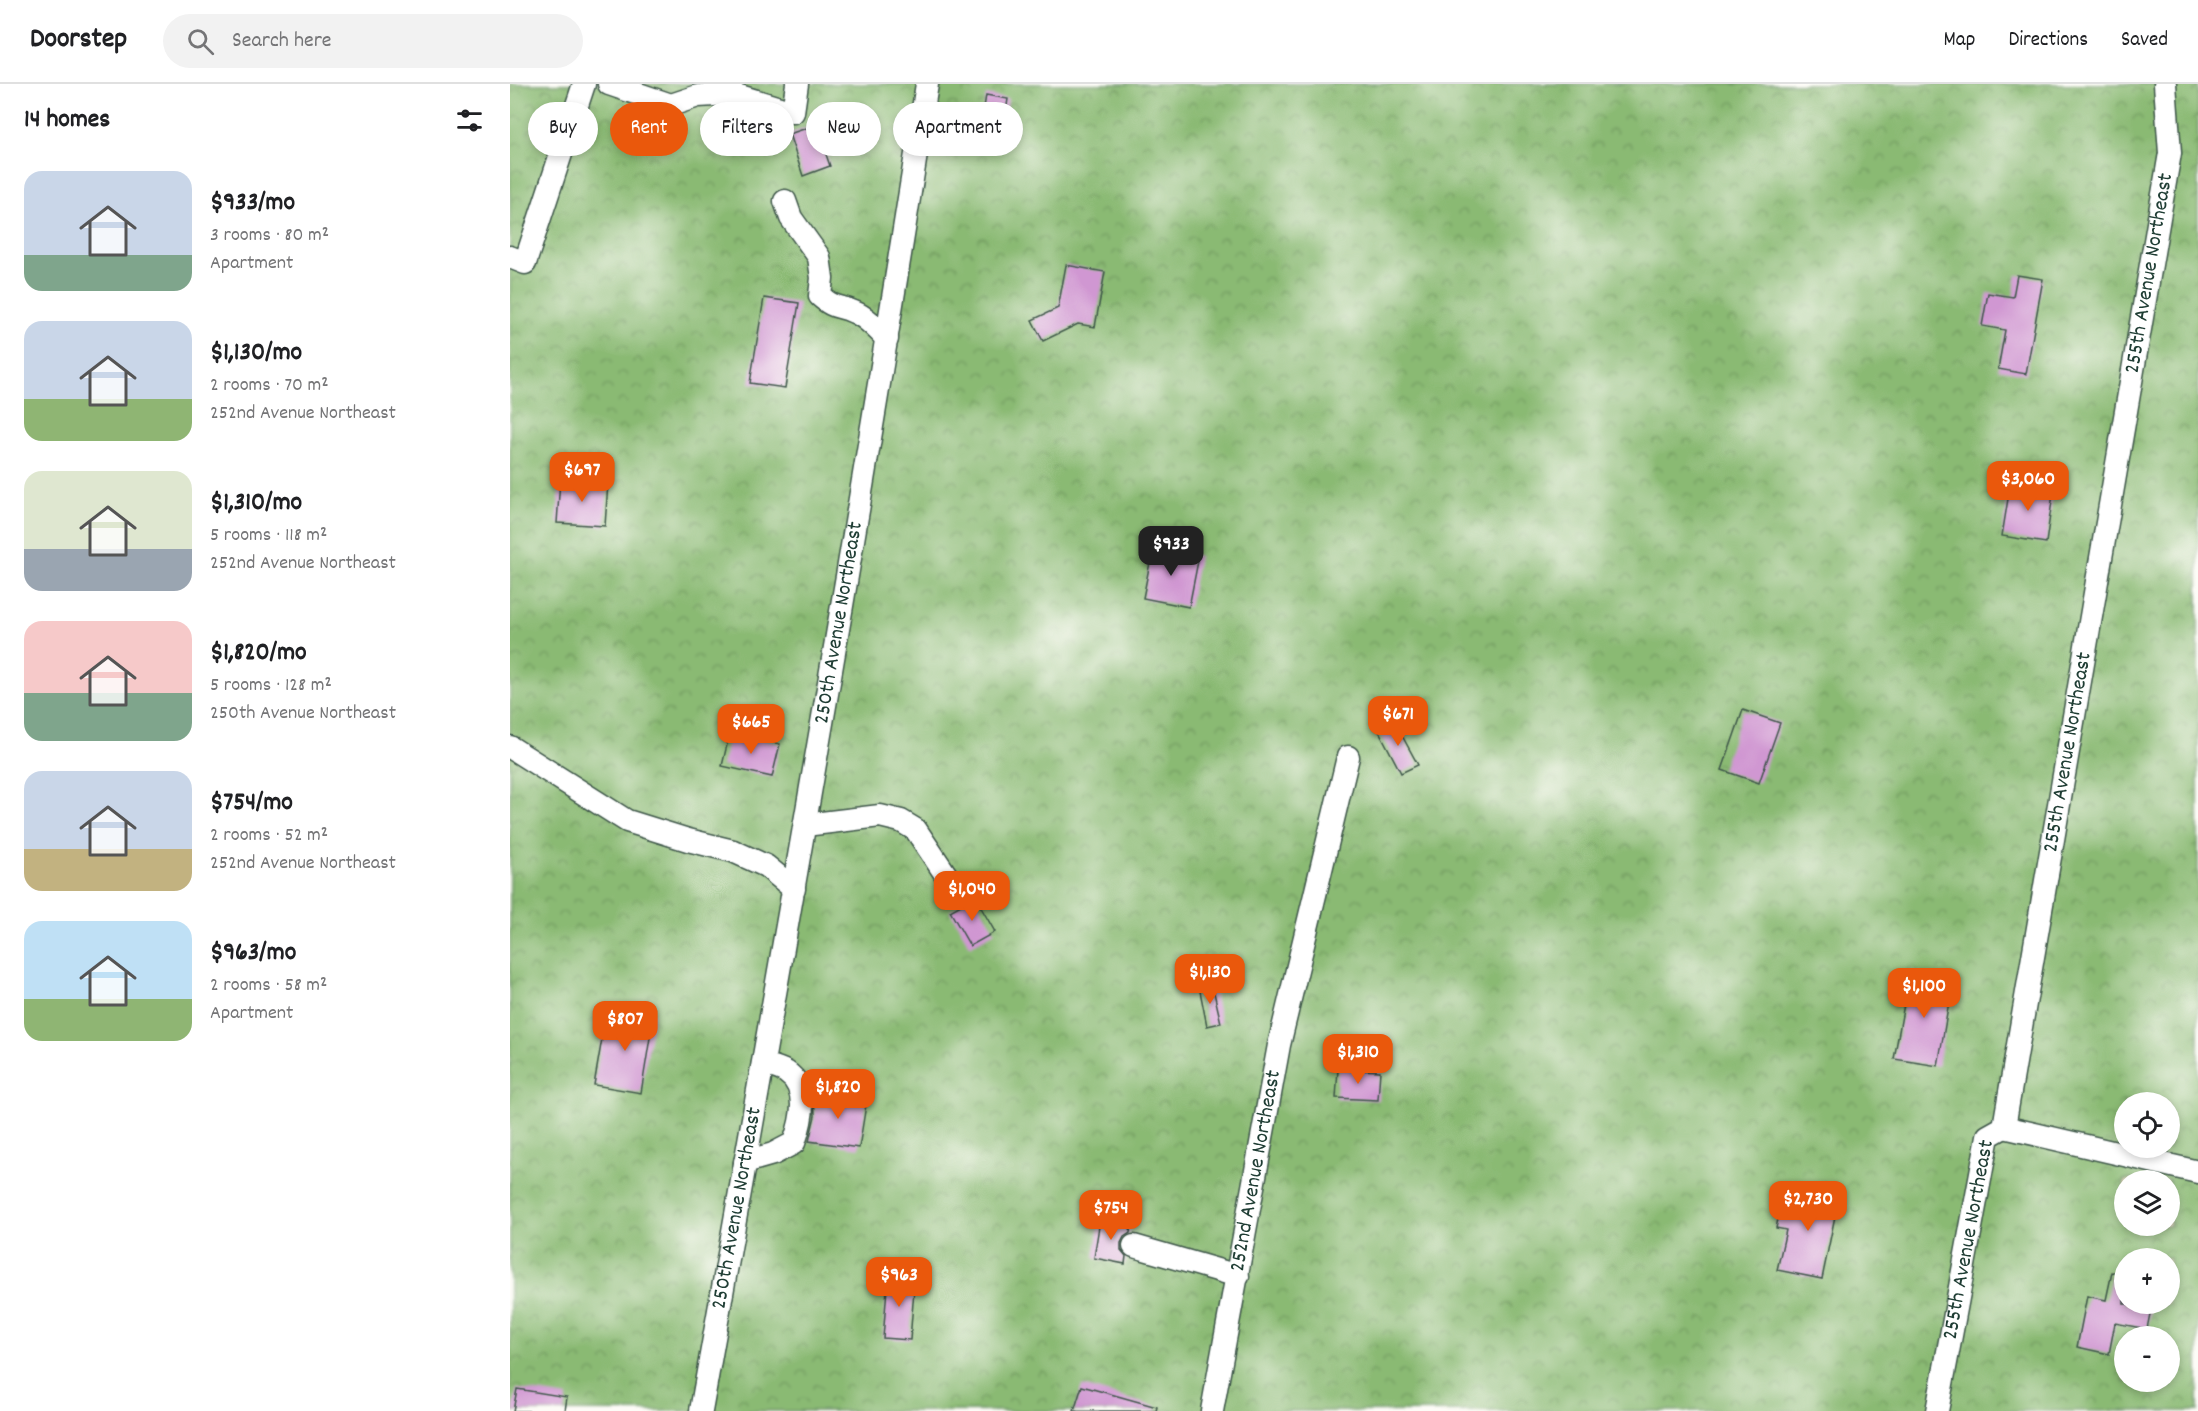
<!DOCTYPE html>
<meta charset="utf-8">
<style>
body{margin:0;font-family:Dekko,sans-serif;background:#f2f2f2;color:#202124;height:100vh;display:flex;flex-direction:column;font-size:22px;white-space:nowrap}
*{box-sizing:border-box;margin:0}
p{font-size:20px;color:#757577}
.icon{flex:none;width:33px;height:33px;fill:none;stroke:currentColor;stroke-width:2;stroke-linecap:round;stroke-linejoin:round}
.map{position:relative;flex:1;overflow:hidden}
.drawer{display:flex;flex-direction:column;background:#fff;width:510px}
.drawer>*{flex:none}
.top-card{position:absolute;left:18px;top:18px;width:570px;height:54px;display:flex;gap:12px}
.controls{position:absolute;left:1604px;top:1008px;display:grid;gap:12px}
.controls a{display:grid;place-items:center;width:66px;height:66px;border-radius:50%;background:#fff;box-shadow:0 3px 9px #0003;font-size:30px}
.price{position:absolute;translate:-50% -51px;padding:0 14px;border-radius:12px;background:#ea580c;color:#fff;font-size:20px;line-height:39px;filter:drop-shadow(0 2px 3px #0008)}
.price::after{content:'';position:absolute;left:50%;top:36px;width:18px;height:14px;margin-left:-9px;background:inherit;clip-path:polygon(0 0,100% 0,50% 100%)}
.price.current{background:#222;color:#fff}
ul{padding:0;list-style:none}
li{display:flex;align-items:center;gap:18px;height:150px;padding:0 24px}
li span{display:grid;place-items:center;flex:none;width:168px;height:120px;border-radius:18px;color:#555}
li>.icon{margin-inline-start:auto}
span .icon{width:72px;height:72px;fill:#fffc;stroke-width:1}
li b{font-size:26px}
h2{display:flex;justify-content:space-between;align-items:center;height:72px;padding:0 24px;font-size:26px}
.tag{padding:0 21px;border-radius:27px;background:#fff;box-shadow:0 3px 9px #0003;font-size:21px;line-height:54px}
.tag.current{background:#ea580c;color:#fff}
header{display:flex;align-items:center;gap:36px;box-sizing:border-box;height:84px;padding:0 30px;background:#fff;border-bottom:2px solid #e0e0e0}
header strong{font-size:28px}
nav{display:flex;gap:33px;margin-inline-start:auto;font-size:21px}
.search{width:420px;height:54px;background:#f2f2f2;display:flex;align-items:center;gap:15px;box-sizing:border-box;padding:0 21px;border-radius:33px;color:#757577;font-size:22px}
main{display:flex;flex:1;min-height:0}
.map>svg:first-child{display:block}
.forest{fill:url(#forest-crowns);stroke:#547c54;stroke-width:1.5;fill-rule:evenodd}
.building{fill:#d097d2}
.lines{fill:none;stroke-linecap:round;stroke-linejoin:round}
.minor-casing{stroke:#3e5649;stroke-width:25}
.minor{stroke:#fff;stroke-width:22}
.labels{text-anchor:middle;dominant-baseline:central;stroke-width:6;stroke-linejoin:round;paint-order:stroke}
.street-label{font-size:22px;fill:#1f3d34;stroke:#fdfcf7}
</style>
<header>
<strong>Doorstep</strong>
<div class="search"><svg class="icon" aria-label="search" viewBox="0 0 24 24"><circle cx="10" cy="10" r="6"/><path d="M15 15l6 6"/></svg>Search here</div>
<nav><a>Map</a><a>Directions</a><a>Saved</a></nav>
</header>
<main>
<section class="drawer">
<h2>14 homes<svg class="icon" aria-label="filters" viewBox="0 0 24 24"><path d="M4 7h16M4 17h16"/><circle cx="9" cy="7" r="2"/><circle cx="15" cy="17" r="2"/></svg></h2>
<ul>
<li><span style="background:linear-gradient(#c9d6e8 70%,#7fa58c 0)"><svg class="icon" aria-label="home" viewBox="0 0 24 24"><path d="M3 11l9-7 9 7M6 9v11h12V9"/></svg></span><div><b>$933/mo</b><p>3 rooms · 80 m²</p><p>Apartment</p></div></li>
<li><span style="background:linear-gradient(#c9d6e8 65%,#8fb573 0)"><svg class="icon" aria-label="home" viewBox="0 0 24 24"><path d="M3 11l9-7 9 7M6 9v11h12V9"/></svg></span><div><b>$1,130/mo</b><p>2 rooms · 70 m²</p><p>252nd Avenue Northeast</p></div></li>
<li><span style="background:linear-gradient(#dfe7d0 65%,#9aa5b1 0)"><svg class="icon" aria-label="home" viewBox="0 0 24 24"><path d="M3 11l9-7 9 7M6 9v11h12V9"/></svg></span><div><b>$1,310/mo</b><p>5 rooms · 118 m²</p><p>252nd Avenue Northeast</p></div></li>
<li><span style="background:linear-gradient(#f6c9c9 60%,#7fa58c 0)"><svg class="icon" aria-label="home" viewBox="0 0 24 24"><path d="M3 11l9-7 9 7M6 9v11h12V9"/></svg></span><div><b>$1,820/mo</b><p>5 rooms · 128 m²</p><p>250th Avenue Northeast</p></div></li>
<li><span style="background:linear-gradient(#c9d6e8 65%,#c2b280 0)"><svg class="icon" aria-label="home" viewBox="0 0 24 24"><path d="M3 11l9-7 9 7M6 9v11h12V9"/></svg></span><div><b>$754/mo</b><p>2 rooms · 52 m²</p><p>252nd Avenue Northeast</p></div></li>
<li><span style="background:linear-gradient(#bfe0f5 65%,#8fb573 0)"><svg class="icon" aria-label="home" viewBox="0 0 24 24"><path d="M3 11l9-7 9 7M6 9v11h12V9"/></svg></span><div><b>$963/mo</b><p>2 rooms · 58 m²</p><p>Apartment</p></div></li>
</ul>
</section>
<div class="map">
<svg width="1688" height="1327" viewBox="0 0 1688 1327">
<defs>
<pattern id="forest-crowns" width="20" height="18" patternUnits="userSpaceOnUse" patternTransform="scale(1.5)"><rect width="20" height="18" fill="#8aba73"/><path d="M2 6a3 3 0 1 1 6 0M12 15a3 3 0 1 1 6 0" fill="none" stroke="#70985f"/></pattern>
</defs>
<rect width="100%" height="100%" fill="#fdfcf7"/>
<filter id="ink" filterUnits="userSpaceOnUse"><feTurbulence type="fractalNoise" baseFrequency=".0167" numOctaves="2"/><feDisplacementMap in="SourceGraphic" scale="12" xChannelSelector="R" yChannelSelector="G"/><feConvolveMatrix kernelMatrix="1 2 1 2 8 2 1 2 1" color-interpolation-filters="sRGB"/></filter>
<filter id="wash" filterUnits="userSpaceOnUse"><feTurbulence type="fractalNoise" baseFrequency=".008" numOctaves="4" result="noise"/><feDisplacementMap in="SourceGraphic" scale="24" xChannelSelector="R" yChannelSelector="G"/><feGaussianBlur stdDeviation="1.35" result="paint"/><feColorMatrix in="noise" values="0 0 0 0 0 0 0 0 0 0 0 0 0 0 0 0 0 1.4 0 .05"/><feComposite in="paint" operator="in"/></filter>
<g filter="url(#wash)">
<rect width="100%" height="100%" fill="#f0e1c2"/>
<path class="forest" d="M 0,0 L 1688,0 L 1688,1327 L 0,1327 ZM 1614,1018 L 1659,1018 L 1659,1064 L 1614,1064 ZM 1614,1096 L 1659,1096 L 1659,1142 L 1614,1142 ZM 1614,1174 L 1659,1174 L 1659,1220 L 1614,1220 ZM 1614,1252 L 1659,1252 L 1659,1298 L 1614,1298 Z"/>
<g id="blocks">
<g class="building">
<path d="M 476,11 L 498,15 L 491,59 L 469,55 Z"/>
<path d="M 306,41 L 320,82 L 293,92 L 279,50 Z"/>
<path d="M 556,181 L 595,188 L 585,243 L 568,240 L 533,257 L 522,236 L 548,224 Z"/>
<path d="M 1507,191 L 1533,195 L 1516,290 L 1488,285 L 1495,246 L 1472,242 L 1478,209 L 1503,213 Z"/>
<path d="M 254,214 L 289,219 L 275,304 L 240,299 Z"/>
<path d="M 50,396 L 98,399 L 95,442 L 47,439 Z"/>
<path d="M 1501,396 L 1544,403 L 1536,459 L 1492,452 Z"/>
<path d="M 643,463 L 689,472 L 679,523 L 633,514 Z"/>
<path d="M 1233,626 L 1270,639 L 1249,699 L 1212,686 Z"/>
<path d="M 884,637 L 908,681 L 891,689 L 868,645 Z"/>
<path d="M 220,648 L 270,660 L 262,693 L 212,682 Z"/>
<path d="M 465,813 L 485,848 L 460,862 L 440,827 Z"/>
<path d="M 1400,887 L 1443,895 L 1428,982 L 1384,975 Z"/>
<path d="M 702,900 L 711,939 L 697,942 L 689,902 Z"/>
<path d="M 117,924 L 144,929 L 131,1009 L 84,1001 L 95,937 L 114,940 Z"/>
<path d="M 828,985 L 870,987 L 868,1016 L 826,1014 Z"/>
<path d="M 304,1007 L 357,1015 L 349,1064 L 299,1057 L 305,1032 Z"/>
<path d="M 1295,1101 L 1330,1108 L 1312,1195 L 1267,1186 L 1276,1146 L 1266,1144 L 1271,1122 L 1290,1125 Z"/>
<path d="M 590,1136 L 621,1141 L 620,1149 L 614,1153 L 611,1159 L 611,1166 L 616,1172 L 615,1180 L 584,1174 Z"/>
<path d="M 1602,1188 L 1614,1190 L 1614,1220 L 1642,1220 L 1637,1245 L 1605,1239 L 1599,1270 L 1567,1263 L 1577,1212 L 1596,1216 Z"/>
<path d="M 378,1192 L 405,1194 L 400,1256 L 373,1254 Z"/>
<path d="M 572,1302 L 647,1323 L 646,1327 L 564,1327 Z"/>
<path d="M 7,1305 L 57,1313 L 55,1327 L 3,1327 Z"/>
</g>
</g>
</g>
<g filter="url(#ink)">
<use href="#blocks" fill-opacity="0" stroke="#3e5649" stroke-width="1.5"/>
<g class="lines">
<defs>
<g id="minor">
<path d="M 99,0 L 161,21 L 188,12 L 223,10 L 283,28 L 287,0"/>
<path d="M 275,117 L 281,134 L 309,173 L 312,194 L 310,212 C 326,226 327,220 344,228 C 357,233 368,246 377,255"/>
<path d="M 0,173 L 15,179 L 74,0"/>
<path d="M 0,663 L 117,737 L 178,756 L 223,767 L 256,782 L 284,805"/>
<path d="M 295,741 L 370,732 L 391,737 L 406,746 L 444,803"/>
<path d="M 1494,1043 L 1688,1088"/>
<path d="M 235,1078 L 263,1070 L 284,1059 C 292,1036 300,1004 276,988 C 269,984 260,982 253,980"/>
<path d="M 624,1162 L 728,1192"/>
<path id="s1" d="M 191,1327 C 270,885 348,443 417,0"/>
<path id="s2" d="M 702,1327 L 769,961 L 838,673"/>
<path id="s3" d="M 1427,1327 L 1478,1052 L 1494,1043 L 1660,69 L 1655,0"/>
</g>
</defs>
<use href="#minor" class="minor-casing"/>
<use href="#minor" class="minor"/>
</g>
</g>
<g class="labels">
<g class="street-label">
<text stroke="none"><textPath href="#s3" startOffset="1164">255th Avenue Northeast</textPath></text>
<text stroke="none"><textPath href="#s1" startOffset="800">250th Avenue Northeast</textPath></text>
<text stroke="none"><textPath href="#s3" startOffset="678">255th Avenue Northeast</textPath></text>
<text stroke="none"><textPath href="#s2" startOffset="244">252nd Avenue Northeast</textPath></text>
<text stroke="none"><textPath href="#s1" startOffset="206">250th Avenue Northeast</textPath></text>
<text stroke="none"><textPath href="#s3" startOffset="174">255th Avenue Northeast</textPath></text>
</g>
</g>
</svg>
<div class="controls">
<a><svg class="icon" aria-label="locate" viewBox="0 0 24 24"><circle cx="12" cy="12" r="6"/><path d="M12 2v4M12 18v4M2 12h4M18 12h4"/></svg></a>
<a><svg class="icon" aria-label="layers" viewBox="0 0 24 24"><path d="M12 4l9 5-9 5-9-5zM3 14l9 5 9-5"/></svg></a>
<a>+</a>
<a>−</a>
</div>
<b class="price" style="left:72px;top:419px">$697</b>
<b class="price" style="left:1518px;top:428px">$3,060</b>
<b class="price current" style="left:661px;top:493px">$933</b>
<b class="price" style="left:888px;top:663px">$671</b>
<b class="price" style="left:241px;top:671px">$665</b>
<b class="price" style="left:462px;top:838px">$1,040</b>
<b class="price" style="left:700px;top:921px">$1,130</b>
<b class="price" style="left:1414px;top:935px">$1,100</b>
<b class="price" style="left:115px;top:968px">$807</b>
<b class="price" style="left:848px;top:1001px">$1,310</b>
<b class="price" style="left:328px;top:1036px">$1,820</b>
<b class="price" style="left:1298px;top:1148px">$2,730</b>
<b class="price" style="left:601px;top:1157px">$754</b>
<b class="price" style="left:389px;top:1224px">$963</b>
<div class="top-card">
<a class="tag">Buy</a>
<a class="tag current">Rent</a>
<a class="tag">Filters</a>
<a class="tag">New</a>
<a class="tag">Apartment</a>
</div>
</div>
</main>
